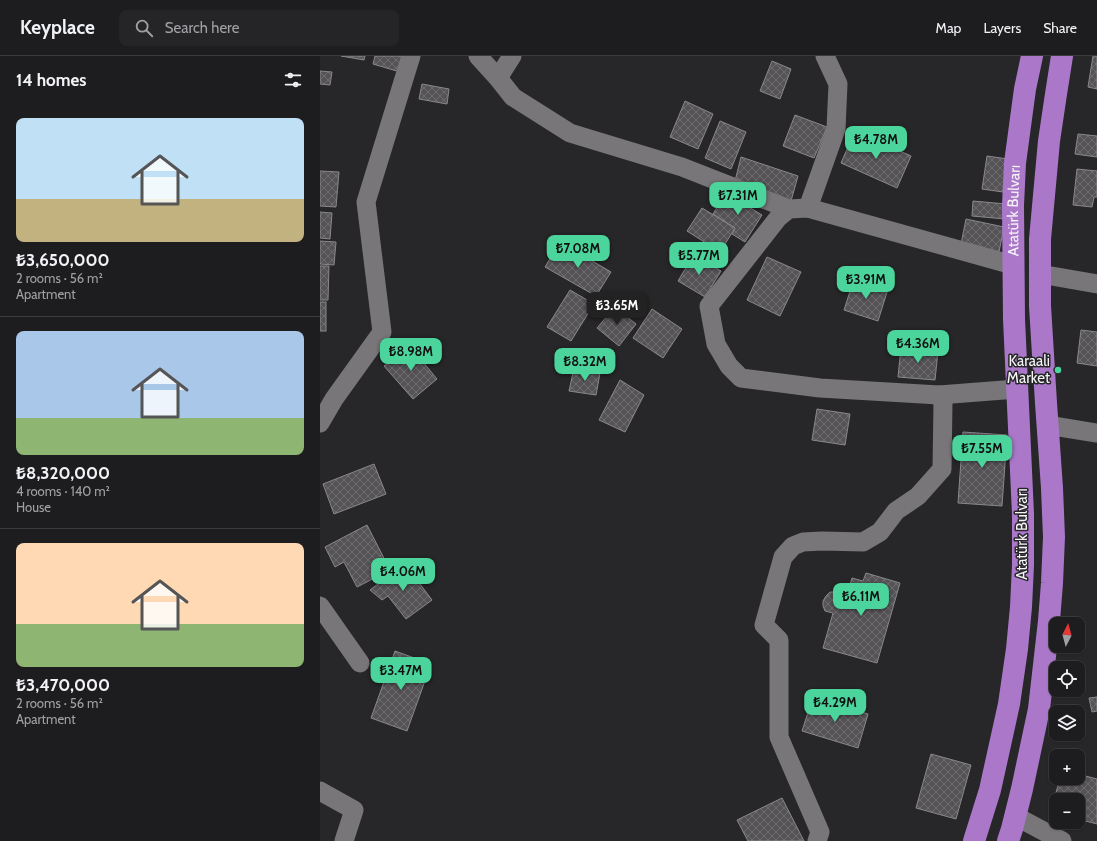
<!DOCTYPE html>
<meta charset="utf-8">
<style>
body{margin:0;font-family:Cabin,sans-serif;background:#252527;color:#f1f3f6;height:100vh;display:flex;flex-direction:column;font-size:15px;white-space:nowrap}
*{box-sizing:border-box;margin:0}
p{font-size:13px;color:#a0a1a4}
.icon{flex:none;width:22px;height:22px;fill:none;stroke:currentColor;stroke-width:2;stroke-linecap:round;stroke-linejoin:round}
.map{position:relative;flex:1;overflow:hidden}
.details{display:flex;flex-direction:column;background:#1d1c1e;width:320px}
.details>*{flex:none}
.needle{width:26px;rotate:6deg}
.tools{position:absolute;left:729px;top:561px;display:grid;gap:8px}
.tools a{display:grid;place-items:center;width:36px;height:36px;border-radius:8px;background:#1d1c1e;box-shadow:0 1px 3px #0004,0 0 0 1px #3b3a3c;font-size:20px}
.price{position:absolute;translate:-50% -34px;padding:0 9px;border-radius:8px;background:#4bd49b;color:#111;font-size:13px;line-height:26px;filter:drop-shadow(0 1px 2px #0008)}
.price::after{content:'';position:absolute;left:50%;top:24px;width:12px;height:9px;margin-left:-6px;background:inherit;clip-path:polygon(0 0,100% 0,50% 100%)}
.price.current{background:#222;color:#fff}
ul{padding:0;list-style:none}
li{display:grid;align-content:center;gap:8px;height:212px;padding:0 16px}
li+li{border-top:1px solid #3b3a3c}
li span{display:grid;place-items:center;height:124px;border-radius:8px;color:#555}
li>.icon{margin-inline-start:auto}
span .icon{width:72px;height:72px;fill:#fffc;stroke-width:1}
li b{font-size:17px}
h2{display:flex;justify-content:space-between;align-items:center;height:48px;padding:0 16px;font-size:17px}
header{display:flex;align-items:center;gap:24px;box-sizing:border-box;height:56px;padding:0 20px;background:#1d1c1e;border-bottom:1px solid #3b3a3c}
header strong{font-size:19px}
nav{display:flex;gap:22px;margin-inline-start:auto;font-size:14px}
.search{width:280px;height:36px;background:#252527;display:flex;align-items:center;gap:10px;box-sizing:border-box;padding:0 14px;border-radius:8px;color:#a0a1a4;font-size:15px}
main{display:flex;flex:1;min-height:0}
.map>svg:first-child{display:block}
.building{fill:url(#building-cross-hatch);stroke:#8a888b}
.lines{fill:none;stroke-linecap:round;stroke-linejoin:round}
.minor{stroke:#787679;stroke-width:19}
.trunk{stroke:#ab78c9;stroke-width:22}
.poi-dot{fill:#4bd49b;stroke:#272628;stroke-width:1.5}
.labels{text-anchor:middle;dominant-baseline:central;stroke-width:3;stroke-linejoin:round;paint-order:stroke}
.street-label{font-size:15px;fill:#f5f4f6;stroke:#272628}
.poi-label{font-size:15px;fill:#f5f4f6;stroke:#272628;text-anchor:end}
</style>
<header>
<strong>Keyplace</strong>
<div class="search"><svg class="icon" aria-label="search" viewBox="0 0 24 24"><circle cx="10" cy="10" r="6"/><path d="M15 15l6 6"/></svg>Search here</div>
<nav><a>Map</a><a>Layers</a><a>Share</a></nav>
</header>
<main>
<section class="details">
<h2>14 homes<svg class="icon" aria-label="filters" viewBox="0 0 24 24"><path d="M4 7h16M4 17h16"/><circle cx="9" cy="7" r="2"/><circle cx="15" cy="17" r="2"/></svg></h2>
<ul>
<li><span style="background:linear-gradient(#bfe0f5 65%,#c2b280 0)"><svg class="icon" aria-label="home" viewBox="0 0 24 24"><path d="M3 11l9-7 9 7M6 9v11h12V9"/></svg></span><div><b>₺3,650,000</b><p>2 rooms · 56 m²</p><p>Apartment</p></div></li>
<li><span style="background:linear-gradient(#a9c7e8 70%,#8fb573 0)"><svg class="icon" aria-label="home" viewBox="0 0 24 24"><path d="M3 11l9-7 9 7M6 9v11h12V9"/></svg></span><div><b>₺8,320,000</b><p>4 rooms · 140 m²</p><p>House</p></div></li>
<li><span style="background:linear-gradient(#ffd9b3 65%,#8fb573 0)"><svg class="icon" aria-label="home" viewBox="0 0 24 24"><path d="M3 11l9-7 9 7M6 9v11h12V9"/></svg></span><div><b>₺3,470,000</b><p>2 rooms · 56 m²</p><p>Apartment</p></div></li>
</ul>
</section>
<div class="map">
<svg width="777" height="785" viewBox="0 0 777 785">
<defs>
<pattern id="building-cross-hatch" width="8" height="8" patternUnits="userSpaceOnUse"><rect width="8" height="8" fill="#555356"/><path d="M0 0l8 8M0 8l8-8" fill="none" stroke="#6e6c6f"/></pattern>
</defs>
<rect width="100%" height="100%" fill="#272628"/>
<g class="building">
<path d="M 21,0 L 45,0 L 44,4 Z"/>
<path d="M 55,0 L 84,0 L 80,16 L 53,8 Z"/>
<path d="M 773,0 L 777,0 L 777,33 L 768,31 Z"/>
<path d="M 452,5 L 471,13 L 460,43 L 440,35 Z"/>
<path d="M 0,15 L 12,16 L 10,29 L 0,28 Z"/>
<path d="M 102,28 L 129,33 L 127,48 L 99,43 Z"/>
<path d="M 365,45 L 393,58 L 378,93 L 350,81 Z"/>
<path d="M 475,59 L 507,71 L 494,102 L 463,90 Z"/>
<path d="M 400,65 L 426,76 L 411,113 L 385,102 Z"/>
<path d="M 535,75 L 591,100 L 577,132 L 521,107 Z"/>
<path d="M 758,78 L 777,80 L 777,101 L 755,98 Z"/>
<path d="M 667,100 L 688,103 L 683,136 L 662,133 Z"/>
<path d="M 421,101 L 478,120 L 471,145 L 415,125 Z"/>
<path d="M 757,113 L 777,115 L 777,141 L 774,141 L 772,151 L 753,149 Z"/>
<path d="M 0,115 L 19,116 L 16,151 L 0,150 Z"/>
<path d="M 406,137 L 442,159 L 425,186 L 412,178 L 415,172 L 393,158 Z"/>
<path d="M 653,145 L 686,148 L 685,163 L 652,160 Z"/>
<path d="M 382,152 L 415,172 L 400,196 L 367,175 Z"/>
<path d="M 0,156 L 12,157 L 10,183 L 0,182 Z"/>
<path d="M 646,163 L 684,171 L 679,196 L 641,188 Z"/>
<path d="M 0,185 L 16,186 L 14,209 L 0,208 Z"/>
<path d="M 240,186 L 291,216 L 276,240 L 225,211 Z"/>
<path d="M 374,198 L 401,215 L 385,241 L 358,225 Z"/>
<path d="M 447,201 L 481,216 L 460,260 L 427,244 Z"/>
<path d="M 0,210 L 9,210 L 8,244 L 0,244 Z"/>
<path d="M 534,223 L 568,233 L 558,265 L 524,254 Z"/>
<path d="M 250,234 L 274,248 L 251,285 L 227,271 Z"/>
<rect x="0" y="246" width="6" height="29"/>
<path d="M 295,251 L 316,268 L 299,290 L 277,272 Z"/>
<path d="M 332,253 L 362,273 L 343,302 L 313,282 Z"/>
<path d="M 761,274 L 777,276 L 777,310 L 757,307 Z"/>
<path d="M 89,289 L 117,323 L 93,343 L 64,310 Z"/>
<path d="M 581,291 L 618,295 L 615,324 L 578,321 Z"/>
<path d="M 254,312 L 280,317 L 276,339 L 249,335 Z"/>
<path d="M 300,324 L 324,339 L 305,376 L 279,364 Z"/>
<path d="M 497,353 L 530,358 L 525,389 L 492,384 Z"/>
<path d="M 643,376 L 687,379 L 682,450 L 638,447 Z"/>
<path d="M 54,408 L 66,438 L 14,458 L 3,428 Z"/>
<path d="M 47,469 L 70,514 L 37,531 L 24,506 L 15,511 L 5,491 Z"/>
<path d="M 85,508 L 112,544 L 86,563 L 68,540 L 62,544 L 50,534 Z"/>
<path d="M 546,517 L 580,527 L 557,607 L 503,592 L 513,557 L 505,555 L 503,550 L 503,545 L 506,540 L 510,536 L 528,536 L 532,522 L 543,525 Z"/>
<path d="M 75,595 L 111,608 L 87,675 L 51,662 Z"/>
<path d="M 493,641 L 548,658 L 538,692 L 482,675 Z"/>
<path d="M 777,641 L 777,655 L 772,656 L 769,642 Z"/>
<path d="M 611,698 L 651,709 L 636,763 L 596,752 Z"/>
<path d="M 758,718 L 777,723 L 777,768 L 758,763 L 758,744 L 736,744 L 736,756 L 731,755 L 740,722 L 758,722 Z"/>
<path d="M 462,742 L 484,785 L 428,785 L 417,764 Z"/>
</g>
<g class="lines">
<g class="minor">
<path d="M 158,0 L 178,22 L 193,41 L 250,77 L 362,111 L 469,153"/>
<path d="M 178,22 L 192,0"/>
<path d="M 488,152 L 516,73 L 518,28 L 505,0"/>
<path d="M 693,209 L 488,152 L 469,153 L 458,162 L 389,250 L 396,288 L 409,310 L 421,322 L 500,332 L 619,339 L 697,333"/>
<path d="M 720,218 L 777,228"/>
<path d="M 0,367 L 14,343 L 62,276 L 46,146 L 91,0"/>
<path d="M 727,369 L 777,377"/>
<path d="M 0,550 L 40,607"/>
<path d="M 0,735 L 34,754 L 24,785"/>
<path d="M 695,760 L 742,785"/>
<path d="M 497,785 L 500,776 L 459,681 L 459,584 L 444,569 L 463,501 L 473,490 L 483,486 L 502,485 L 543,486 L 560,476 L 576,455 L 598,440 L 622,413 L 623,347 L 619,339"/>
</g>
<g class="trunk">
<path id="s1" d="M 654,785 L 670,734 L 689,648 L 697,593 L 701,551 L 703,509 L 703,458 L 694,263 L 693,149 L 695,107 L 705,33 L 712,0"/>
<path d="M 688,785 L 692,773 L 702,733 L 719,653 L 729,565 L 732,527 L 734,481 L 732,432 L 726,347 L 720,250 L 720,183 L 729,85 L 736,38 L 742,0"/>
</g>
</g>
<circle class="poi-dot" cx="738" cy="314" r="4"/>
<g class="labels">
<g class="street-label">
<text stroke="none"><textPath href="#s1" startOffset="636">Atatürk Bulvarı</textPath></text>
<text transform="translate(702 478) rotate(-90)">Atatürk Bulvarı</text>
</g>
<g class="poi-label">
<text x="730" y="305">Karaali<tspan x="730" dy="17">Market</tspan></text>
</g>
</g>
</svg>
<div class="tools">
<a><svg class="needle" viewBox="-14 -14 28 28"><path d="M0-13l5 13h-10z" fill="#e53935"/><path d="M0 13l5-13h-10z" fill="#a0a1a4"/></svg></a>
<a><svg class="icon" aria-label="locate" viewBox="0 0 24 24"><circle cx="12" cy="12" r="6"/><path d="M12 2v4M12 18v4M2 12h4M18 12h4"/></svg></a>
<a><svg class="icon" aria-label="layers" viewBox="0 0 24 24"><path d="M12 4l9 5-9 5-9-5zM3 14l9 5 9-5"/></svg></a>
<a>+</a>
<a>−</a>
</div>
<b class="price" style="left:556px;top:104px">₺4.78M</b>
<b class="price" style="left:418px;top:160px">₺7.31M</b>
<b class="price" style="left:258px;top:213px">₺7.08M</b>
<b class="price" style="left:379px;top:220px">₺5.77M</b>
<b class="price" style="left:546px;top:244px">₺3.91M</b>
<b class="price current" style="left:297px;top:270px">₺3.65M</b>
<b class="price" style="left:598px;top:308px">₺4.36M</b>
<b class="price" style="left:91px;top:316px">₺8.98M</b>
<b class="price" style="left:265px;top:326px">₺8.32M</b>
<b class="price" style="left:662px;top:413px">₺7.55M</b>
<b class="price" style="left:83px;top:536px">₺4.06M</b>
<b class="price" style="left:541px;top:561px">₺6.11M</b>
<b class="price" style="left:81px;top:635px">₺3.47M</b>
<b class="price" style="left:515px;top:667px">₺4.29M</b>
</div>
</main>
